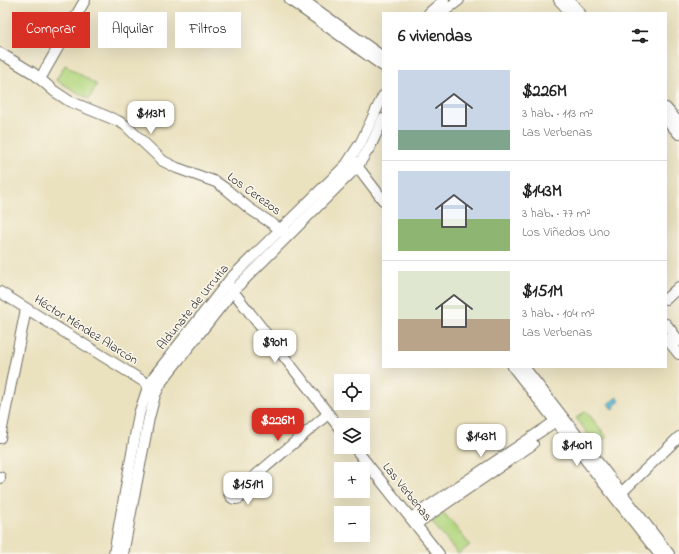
<!DOCTYPE html>
<html lang="es">
<meta charset="utf-8">
<style>
body{margin:0;font-family:"Indie Flower",sans-serif;background:#f6f6f6;color:#222;height:100vh;display:flex;flex-direction:column;font-size:15px;white-space:nowrap}
*{box-sizing:border-box;margin:0}
p{font-size:13px;color:#767676}
.icon{flex:none;width:22px;height:22px;fill:none;stroke:currentColor;stroke-width:2;stroke-linecap:round;stroke-linejoin:round}
.map{position:relative;flex:1;overflow:hidden}
.sheet{position:absolute;left:382px;top:12px;width:285px;height:356px;display:flex;flex-direction:column;background:#fff;border-radius:0px;box-shadow:0 4px 16px #0002}
.sheet>*{flex:none}
.banner{position:absolute;left:12px;top:12px;width:310px;height:36px;display:flex;gap:8px}
.buttons{position:absolute;left:334px;top:374px;display:grid;gap:8px}
.buttons a{display:grid;place-items:center;width:36px;height:36px;border-radius:0px;background:#fff;box-shadow:0 4px 16px #0002;font-size:20px}
.price{position:absolute;translate:-50% -34px;padding:0 9px;border-radius:8px;background:#fff;color:#222;font-size:13px;line-height:26px;filter:drop-shadow(0 1px 2px #0008)}
.price::after{content:'';position:absolute;left:50%;top:24px;width:12px;height:9px;margin-left:-6px;background:inherit;clip-path:polygon(0 0,100% 0,50% 100%)}
.price.selected{background:#d93025;color:#fff}
ul{padding:0;list-style:none}
li{display:flex;align-items:center;gap:12px;height:100px;padding:0 16px}
li+li{border-top:1px solid #e0e0e0}
li span{display:grid;place-items:center;flex:none;width:112px;height:80px;border-radius:0px;color:#555}
li>.icon{margin-inline-start:auto}
span .icon{width:48px;height:48px;fill:#fffc;stroke-width:1}
li b{font-size:17px}
h2{display:flex;justify-content:space-between;align-items:center;height:48px;padding:0 16px;font-size:17px}
.tag{padding:0 14px;border-radius:0px;background:#fff;box-shadow:0 4px 16px #0002;font-size:14px;line-height:36px}
.tag.selected{background:#d93025;color:#fff}
.map>svg:first-child{display:block}
.green{fill:#b3d780;stroke:#6f8156}
.water{fill:#55b7d3;stroke:#40717f}
.lines{fill:none;stroke-linecap:round;stroke-linejoin:round}
.minor-casing{stroke:#6e6b5f;stroke-width:12}
.minor{stroke:#fff;stroke-width:10}
.labels{text-anchor:middle;dominant-baseline:central;stroke-width:3;stroke-linejoin:round;paint-order:stroke}
.street-label{font-size:13px;fill:#2b2b2b;stroke:#fbf7ec}
</style>
<div class="map">
<svg width="679" height="554" viewBox="0 0 679 554">
<rect width="100%" height="100%" fill="#fbf7ec"/>
<filter id="ink" filterUnits="userSpaceOnUse"><feTurbulence type="fractalNoise" baseFrequency=".025" numOctaves="2"/><feDisplacementMap in="SourceGraphic" scale="8" xChannelSelector="R" yChannelSelector="G"/><feConvolveMatrix kernelMatrix="1 2 1 2 8 2 1 2 1" color-interpolation-filters="sRGB"/></filter>
<filter id="wash" filterUnits="userSpaceOnUse"><feTurbulence type="fractalNoise" baseFrequency=".012" numOctaves="4" result="noise"/><feDisplacementMap in="SourceGraphic" scale="16" xChannelSelector="R" yChannelSelector="G"/><feGaussianBlur stdDeviation="0.9" result="paint"/><feColorMatrix in="noise" values="0 0 0 0 0 0 0 0 0 0 0 0 0 0 0 0 0 1.4 0 .05"/><feComposite in="paint" operator="in"/></filter>
<g filter="url(#wash)">
<rect width="100%" height="100%" fill="#eae1bf"/>
<g class="green">
<path d="M 65,65 L 97,85 L 89,99 L 56,80 Z"/>
<path d="M 586,411 L 607,437 L 597,445 L 576,418 Z"/>
<path d="M 444,513 L 470,545 L 458,554 L 432,522 Z"/>
</g>
<path class="water" d="M 617,397 L 620,401 L 614,406 L 615,408 L 613,410 L 608,404 Z"/>
</g>
<g filter="url(#ink)">
<g class="lines">
<defs>
<g id="minor">
<path d="M 290,0 L 383,66"/>
<path d="M 303,0 L 383,57"/>
<path d="M 559,0 L 571,13"/>
<path d="M 569,0 L 580,13"/>
<path d="M 429,13 L 444,0"/>
<path d="M 442,13 L 459,0"/>
<path d="M 0,53 L 33,73 L 54,91 L 69,101 L 118,121 L 125,125 L 163,161 L 177,168 L 216,182 L 226,189 L 250,209 L 286,233"/>
<path d="M 40,79 L 85,0"/>
<path d="M 666,108 L 679,123"/>
<path d="M 666,119 L 679,134"/>
<path d="M 354,162 L 383,200"/>
<path d="M 229,286 L 341,430"/>
<path d="M 0,292 L 154,388"/>
<path d="M 666,299 L 679,287"/>
<path d="M 666,324 L 679,341"/>
<path d="M 666,338 L 679,354"/>
<path d="M 513,367 L 659,554"/>
<path d="M 524,367 L 669,554"/>
<path d="M 0,438 L 26,309"/>
<path d="M 354,447 L 439,554"/>
<path d="M 0,477 L 0,478"/>
<circle cx="236" cy="492" r="7"/>
<path d="M 242,487 L 328,414"/>
<path d="M 617,497 L 679,437"/>
<path d="M 411,518 L 559,419"/>
<path d="M 416,524 L 533,444"/>
<path d="M 114,554 L 139,414 L 147,390 L 155,375 L 231,278 L 346,165 L 361,142 L 383,96"/>
<path d="M 123,554 L 149,418 L 155,395 L 162,381 L 233,291 L 357,167 L 371,145 L 383,119"/>
</g>
</defs>
<use href="#minor" class="minor-casing"/>
<use href="#minor" class="minor"/>
</g>
</g>
<g class="labels">
<g class="street-label">
<text transform="translate(254 194) rotate(36)">Los Cerezos</text>
<text transform="translate(193 307) rotate(-51)">Aldunate de Urrutia</text>
<text transform="translate(86 330) rotate(32)">Héctor Méndez Alarcón</text>
<text transform="translate(407 492) rotate(51)">Las Verbenas</text>
</g>
</g>
</svg>
<div class="buttons">
<a><svg class="icon" aria-label="locate" viewBox="0 0 24 24"><circle cx="12" cy="12" r="6"/><path d="M12 2v4M12 18v4M2 12h4M18 12h4"/></svg></a>
<a><svg class="icon" aria-label="layers" viewBox="0 0 24 24"><path d="M12 4l9 5-9 5-9-5zM3 14l9 5 9-5"/></svg></a>
<a>+</a>
<a>−</a>
</div>
<b class="price" style="left:151px;top:135px">$113M</b>
<b class="price" style="left:275px;top:364px">$90M</b>
<b class="price selected" style="left:278px;top:442px">$226M</b>
<b class="price" style="left:481px;top:458px">$143M</b>
<b class="price" style="left:577px;top:467px">$140M</b>
<b class="price" style="left:248px;top:506px">$151M</b>
<div class="banner">
<a class="tag selected">Comprar</a>
<a class="tag">Alquilar</a>
<a class="tag">Filtros</a>
</div>
<section class="sheet">
<h2>6 viviendas<svg class="icon" aria-label="filters" viewBox="0 0 24 24"><path d="M4 7h16M4 17h16"/><circle cx="9" cy="7" r="2"/><circle cx="15" cy="17" r="2"/></svg></h2>
<ul>
<li><span style="background:linear-gradient(#c9d6e8 75%,#7fa58c 0)"><svg class="icon" aria-label="home" viewBox="0 0 24 24"><path d="M3 11l9-7 9 7M6 9v11h12V9"/></svg></span><div><b>$226M</b><p>3 hab. · 113 m²</p><p>Las Verbenas</p></div></li>
<li><span style="background:linear-gradient(#c9d6e8 60%,#8fb573 0)"><svg class="icon" aria-label="home" viewBox="0 0 24 24"><path d="M3 11l9-7 9 7M6 9v11h12V9"/></svg></span><div><b>$143M</b><p>3 hab. · 77 m²</p><p>Los Viñedos Uno</p></div></li>
<li><span style="background:linear-gradient(#dfe7d0 60%,#b9a48a 0)"><svg class="icon" aria-label="home" viewBox="0 0 24 24"><path d="M3 11l9-7 9 7M6 9v11h12V9"/></svg></span><div><b>$151M</b><p>3 hab. · 104 m²</p><p>Las Verbenas</p></div></li>
</ul>
</section>
</div>
